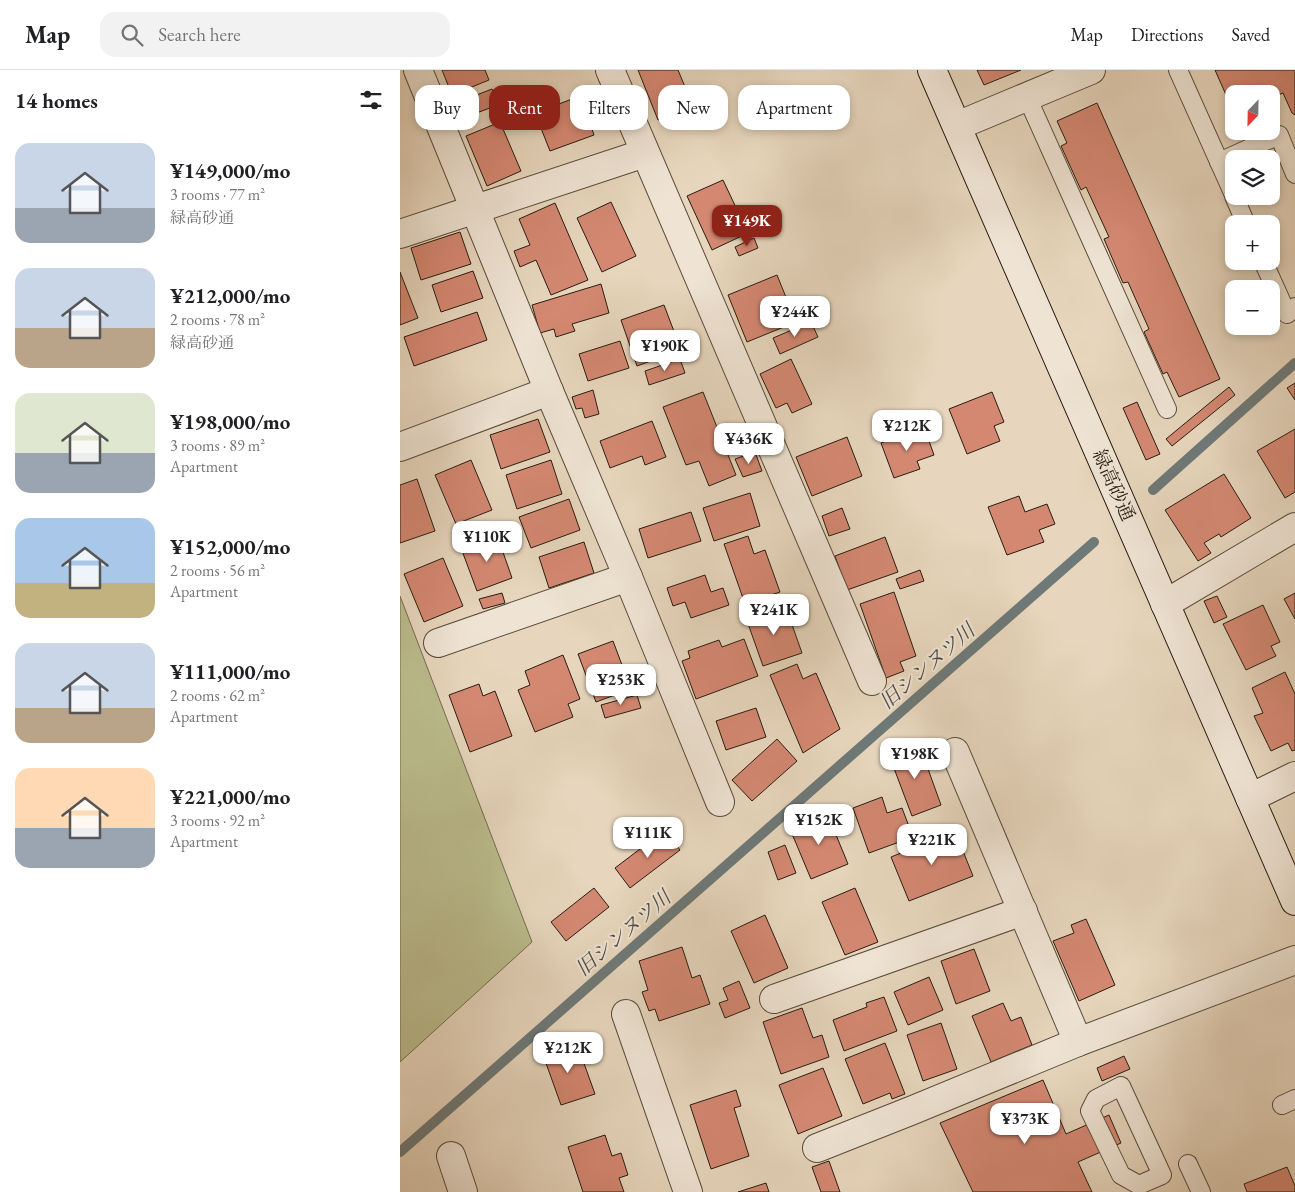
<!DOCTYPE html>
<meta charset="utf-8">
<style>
body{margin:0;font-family:"EB Garamond","Noto Serif JP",serif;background:#f2f2f2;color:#202124;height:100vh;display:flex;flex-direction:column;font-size:19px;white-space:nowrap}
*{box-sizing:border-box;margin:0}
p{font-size:16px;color:#757577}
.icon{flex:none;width:28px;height:28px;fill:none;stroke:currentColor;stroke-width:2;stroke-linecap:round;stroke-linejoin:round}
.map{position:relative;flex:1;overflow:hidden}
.drawer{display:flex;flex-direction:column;background:#fff;width:400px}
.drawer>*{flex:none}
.hud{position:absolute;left:15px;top:15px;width:475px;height:45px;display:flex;gap:10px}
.needle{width:32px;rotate:202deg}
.controls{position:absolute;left:825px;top:15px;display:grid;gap:10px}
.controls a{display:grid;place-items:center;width:55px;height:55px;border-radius:10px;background:#fff;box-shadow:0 2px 8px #0003;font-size:25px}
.price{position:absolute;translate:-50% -42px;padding:0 11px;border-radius:10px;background:#fff;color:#222;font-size:16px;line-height:32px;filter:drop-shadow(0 1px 2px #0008)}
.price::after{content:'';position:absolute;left:50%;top:30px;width:15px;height:11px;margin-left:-8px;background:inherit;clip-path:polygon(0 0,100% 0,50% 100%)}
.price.on{background:#8f2418;color:#fff}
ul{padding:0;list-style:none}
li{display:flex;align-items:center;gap:15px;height:125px;padding:0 15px}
li span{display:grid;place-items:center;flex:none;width:140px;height:100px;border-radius:15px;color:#555}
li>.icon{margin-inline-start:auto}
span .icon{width:60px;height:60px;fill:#fffc;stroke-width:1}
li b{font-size:21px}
h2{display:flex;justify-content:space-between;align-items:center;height:60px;padding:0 15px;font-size:21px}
.pill{padding:0 18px;border-radius:15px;background:#fff;box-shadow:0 2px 8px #0003;font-size:18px;line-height:45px}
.pill.on{background:#8f2418;color:#fff}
header{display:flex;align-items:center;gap:30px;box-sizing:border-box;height:70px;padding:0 25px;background:#fff;border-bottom:1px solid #e0e0e0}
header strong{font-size:24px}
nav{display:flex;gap:28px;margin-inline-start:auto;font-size:18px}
.search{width:350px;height:45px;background:#f2f2f2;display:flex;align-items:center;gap:12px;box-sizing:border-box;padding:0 18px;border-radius:15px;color:#757577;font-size:19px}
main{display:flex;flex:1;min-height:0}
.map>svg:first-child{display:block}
.green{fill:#bbbc8d;stroke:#726c4e}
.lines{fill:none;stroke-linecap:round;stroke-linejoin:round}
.stream{stroke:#6e7978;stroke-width:10}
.building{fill:#d48872;stroke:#281d10}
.lane-casing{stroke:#584b3b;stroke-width:20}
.street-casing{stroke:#584b3b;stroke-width:30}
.secondary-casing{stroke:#281d10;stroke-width:30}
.lane{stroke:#efe4d4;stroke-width:18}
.street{stroke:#efe4d4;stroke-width:28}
.secondary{stroke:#efe4d4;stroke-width:28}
.labels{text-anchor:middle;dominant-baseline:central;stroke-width:4;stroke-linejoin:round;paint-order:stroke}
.street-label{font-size:19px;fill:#281d10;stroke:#efe4d4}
.water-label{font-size:20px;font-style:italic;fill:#4b4b44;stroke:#efe4d4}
</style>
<header>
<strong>Map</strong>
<div class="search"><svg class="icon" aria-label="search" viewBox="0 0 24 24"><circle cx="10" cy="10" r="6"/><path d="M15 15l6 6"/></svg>Search here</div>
<nav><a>Map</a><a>Directions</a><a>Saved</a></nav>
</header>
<main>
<section class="drawer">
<h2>14 homes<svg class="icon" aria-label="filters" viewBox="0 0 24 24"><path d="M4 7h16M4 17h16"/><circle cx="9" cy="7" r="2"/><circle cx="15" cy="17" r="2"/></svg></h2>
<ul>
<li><span style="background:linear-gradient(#c9d6e8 65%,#9aa5b1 0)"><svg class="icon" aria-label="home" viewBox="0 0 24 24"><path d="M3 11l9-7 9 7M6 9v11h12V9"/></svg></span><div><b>¥149,000/mo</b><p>3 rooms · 77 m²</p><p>緑高砂通</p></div></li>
<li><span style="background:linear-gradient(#c9d6e8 60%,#b9a48a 0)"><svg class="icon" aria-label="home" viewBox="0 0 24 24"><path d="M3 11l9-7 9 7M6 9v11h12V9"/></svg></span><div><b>¥212,000/mo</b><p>2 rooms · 78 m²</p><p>緑高砂通</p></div></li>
<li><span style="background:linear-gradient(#dfe7d0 60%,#9aa5b1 0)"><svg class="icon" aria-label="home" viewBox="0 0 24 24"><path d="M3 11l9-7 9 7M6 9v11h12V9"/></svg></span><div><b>¥198,000/mo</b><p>3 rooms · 89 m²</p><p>Apartment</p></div></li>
<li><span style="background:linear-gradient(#a9c7e8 65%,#c2b280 0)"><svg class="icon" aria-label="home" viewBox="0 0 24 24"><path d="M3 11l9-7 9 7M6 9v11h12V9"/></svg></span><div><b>¥152,000/mo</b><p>2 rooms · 56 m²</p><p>Apartment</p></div></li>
<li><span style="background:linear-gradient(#c9d6e8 65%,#b9a48a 0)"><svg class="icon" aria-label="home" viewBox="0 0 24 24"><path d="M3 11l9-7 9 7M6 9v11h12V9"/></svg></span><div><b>¥111,000/mo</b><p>2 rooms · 62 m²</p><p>Apartment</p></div></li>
<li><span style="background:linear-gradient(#ffd9b3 60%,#9aa5b1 0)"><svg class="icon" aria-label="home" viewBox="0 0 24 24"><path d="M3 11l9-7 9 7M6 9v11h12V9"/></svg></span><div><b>¥221,000/mo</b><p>3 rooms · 92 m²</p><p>Apartment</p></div></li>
</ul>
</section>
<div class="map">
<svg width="895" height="1122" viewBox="0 0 895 1122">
<rect width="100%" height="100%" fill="#e7d6bd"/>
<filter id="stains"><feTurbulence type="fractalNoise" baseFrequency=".004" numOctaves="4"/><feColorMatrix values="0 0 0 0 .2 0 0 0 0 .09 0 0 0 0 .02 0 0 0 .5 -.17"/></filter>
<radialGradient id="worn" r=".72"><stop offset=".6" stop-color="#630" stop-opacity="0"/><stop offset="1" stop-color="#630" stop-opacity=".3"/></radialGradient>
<path class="green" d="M 0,526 L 132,872 L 0,992 Z"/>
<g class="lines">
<g class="stream">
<path d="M 753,420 L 895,293"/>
<path d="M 0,1082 L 694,472"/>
</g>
</g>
<g class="building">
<path d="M 42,0 L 85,0 L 89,10 L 52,25 Z"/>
<path d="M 238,0 L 278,0 L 293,36 L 258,50 Z"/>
<path d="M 577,0 L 621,0 L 584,15 Z"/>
<path d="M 815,0 L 895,0 L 895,45 L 892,43 L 883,23 L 871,28 L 871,24 L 834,24 L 834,43 Z"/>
<path d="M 92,19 L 98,35 L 63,48 L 56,33 Z"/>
<path d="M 180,26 L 194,65 L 150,81 L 135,43 Z"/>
<path d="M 697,33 L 820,309 L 779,327 L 767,302 L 763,304 L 744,262 L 749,259 L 728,212 L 723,213 L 704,169 L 709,167 L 686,117 L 681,120 L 661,76 L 667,73 L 657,51 Z"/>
<path d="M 100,52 L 121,101 L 87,116 L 66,66 Z"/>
<path d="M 323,110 L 348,163 L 312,180 L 287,126 Z"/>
<path d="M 211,132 L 236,186 L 202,202 L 177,148 Z"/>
<path d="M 155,133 L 188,210 L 151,225 L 136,190 L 120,197 L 114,181 L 130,175 L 119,149 Z"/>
<path d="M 363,136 L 372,155 L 356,162 L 348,143 Z"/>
<path d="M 60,162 L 71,194 L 21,210 L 11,178 Z"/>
<path d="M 354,168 L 358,178 L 339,186 L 335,177 Z"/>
<path d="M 73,201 L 83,228 L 41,242 L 32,215 Z"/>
<path d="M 0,202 L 18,248 L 0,255 Z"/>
<path d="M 377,205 L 396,252 L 347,272 L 328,225 Z"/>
<path d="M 201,214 L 209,243 L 172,254 L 175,261 L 156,267 L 154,259 L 140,263 L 132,235 Z"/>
<path d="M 264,235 L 281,280 L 237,296 L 221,250 Z"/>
<path d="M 77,242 L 87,270 L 14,296 L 4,267 Z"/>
<path d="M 411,252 L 418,267 L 380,284 L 373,268 Z"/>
<path d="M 220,271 L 229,298 L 188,311 L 179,284 Z"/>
<path d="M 280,289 L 285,303 L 249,315 L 245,301 Z"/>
<path d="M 391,289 L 412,334 L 392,343 L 387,333 L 376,338 L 360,304 Z"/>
<path d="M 895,313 L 895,330 L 887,318 Z"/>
<path d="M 829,317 L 835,325 L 772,376 L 766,369 Z"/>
<path d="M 193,320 L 199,344 L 185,348 L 182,338 L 176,339 L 172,327 Z"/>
<path d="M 303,322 L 336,405 L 309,416 L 299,391 L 286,395 L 263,337 Z"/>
<path d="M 592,322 L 604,352 L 594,356 L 600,371 L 567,384 L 549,339 Z"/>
<path d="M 737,332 L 760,384 L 746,390 L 723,338 Z"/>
<path d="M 138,349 L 150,382 L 101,399 L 90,365 Z"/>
<path d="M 252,351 L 266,387 L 245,395 L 242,386 L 210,398 L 200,371 Z"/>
<path d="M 524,357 L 534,385 L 517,391 L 520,399 L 494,408 L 481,373 Z"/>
<path d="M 895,359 L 895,422 L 885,428 L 857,381 Z"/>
<path d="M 447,367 L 462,406 L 412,426 L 396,387 Z"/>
<path d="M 355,382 L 362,401 L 343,407 L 335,389 Z"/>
<path d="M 71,390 L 92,440 L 56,454 L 35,405 Z"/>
<path d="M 151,390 L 162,424 L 117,439 L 106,405 Z"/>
<path d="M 824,404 L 851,448 L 821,467 L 819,464 L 804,473 L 811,483 L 798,491 L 765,440 Z"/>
<path d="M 17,409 L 35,461 L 0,473 L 0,415 Z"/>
<path d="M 350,423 L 360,456 L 314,471 L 303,438 Z"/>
<path d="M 619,426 L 625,442 L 647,434 L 655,454 L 639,460 L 644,472 L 607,485 L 588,437 Z"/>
<path d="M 169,429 L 180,460 L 131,478 L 119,447 Z"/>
<path d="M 442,438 L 450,459 L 429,466 L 422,446 Z"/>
<path d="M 291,442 L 301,471 L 248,488 L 239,459 Z"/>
<path d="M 97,465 L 112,508 L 77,521 L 61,478 Z"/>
<path d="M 348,466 L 354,484 L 365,480 L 380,522 L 345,534 L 324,474 Z"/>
<path d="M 485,467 L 498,502 L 447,520 L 435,486 Z"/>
<path d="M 184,472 L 194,503 L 149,518 L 139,487 Z"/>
<path d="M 43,488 L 63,536 L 24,552 L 4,504 Z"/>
<path d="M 520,500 L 524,511 L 500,519 L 496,509 Z"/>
<path d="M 305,505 L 311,522 L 323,518 L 329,535 L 291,548 L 285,532 L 273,536 L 267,518 Z"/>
<path d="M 494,522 L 516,586 L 500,592 L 504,601 L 486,608 L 460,534 Z"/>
<path d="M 102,523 L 105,533 L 83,539 L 79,529 Z"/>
<path d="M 895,523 L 895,549 L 884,529 Z"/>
<path d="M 817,526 L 827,547 L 814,553 L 804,531 Z"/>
<path d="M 385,535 L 402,583 L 363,596 L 346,548 Z"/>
<path d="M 863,535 L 880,572 L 871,576 L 876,586 L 846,600 L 823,554 Z"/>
<path d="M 344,569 L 358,606 L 296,629 L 282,591 L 290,588 L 288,581 L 319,570 L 322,577 Z"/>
<path d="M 213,571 L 231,619 L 196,632 L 178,584 Z"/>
<path d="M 163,585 L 180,629 L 168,634 L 173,647 L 135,662 L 118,620 L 130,615 L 125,601 Z"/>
<path d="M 397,594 L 403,609 L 416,603 L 440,659 L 403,683 L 370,605 Z"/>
<path d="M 885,602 L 895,624 L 895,680 L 892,681 L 888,673 L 871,681 L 854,646 L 863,643 L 852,618 Z"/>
<path d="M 79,614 L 83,626 L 95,621 L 112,666 L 70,682 L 49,625 Z"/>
<path d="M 237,625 L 241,638 L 205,648 L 201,635 Z"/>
<path d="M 356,638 L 366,667 L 326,680 L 316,651 Z"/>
<path d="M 377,669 L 397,691 L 352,731 L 332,710 Z"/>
<path d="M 519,674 L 541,735 L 512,746 L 489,685 Z"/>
<path d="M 482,727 L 487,743 L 502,738 L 513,767 L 469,783 L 453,738 Z"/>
<path d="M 427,743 L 448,794 L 411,809 L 390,759 Z"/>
<path d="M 265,760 L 280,780 L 230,818 L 215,798 Z"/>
<path d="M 555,761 L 573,806 L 509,831 L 491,787 Z"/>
<path d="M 385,775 L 396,803 L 378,810 L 368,782 Z"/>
<path d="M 194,818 L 209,837 L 166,871 L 151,852 Z"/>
<path d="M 455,818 L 478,872 L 445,885 L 422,832 Z"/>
<path d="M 365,845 L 388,898 L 354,913 L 331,861 Z"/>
<path d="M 686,849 L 715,915 L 679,931 L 653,871 L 674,863 L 671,855 Z"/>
<path d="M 282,877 L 292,908 L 300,905 L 310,934 L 259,951 L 255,939 L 249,941 L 242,922 L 248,920 L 239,891 Z"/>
<path d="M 574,879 L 590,921 L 556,934 L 541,891 Z"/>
<path d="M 529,907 L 543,940 L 508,955 L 494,922 Z"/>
<path d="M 339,911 L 350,938 L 325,948 L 319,933 L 328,930 L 323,918 Z"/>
<path d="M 484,927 L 497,961 L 444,981 L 433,950 L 467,937 L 466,933 Z"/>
<path d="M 603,933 L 611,951 L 621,947 L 632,975 L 591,992 L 572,946 Z"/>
<path d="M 402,938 L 413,968 L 422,965 L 429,987 L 381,1004 L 363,952 Z"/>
<path d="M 541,953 L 557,999 L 523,1011 L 507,965 Z"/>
<path d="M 169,973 L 174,988 L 181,985 L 195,1024 L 161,1035 L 142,982 Z"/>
<path d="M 485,973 L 505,1024 L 492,1029 L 490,1023 L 463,1034 L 445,989 Z"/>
<path d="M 724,986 L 730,999 L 702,1011 L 697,998 Z"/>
<path d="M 423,998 L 442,1046 L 398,1064 L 379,1015 Z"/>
<path d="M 643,1010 L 666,1064 L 709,1045 L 721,1073 L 678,1092 L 692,1122 L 573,1122 L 540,1053 Z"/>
<path d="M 336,1020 L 341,1036 L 334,1038 L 349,1086 L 311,1099 L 290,1035 Z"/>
<path d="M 205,1065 L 212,1086 L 221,1083 L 228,1105 L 219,1108 L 224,1122 L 183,1122 L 168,1077 Z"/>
<path d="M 429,1091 L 440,1122 L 421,1122 L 412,1097 Z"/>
<path d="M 887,1097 L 895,1116 L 895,1122 L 847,1122 L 844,1114 Z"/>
<path d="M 366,1113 L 369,1122 L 338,1122 Z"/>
</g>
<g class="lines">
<defs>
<g id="lane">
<path d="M 778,0 L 834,125"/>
<path d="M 627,27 L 767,339"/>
<path d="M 819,92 L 879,65 L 895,104"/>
<path d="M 834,126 L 846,154"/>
<path d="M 863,191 L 887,244 L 895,237"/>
<path d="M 721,1016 L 762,1105 L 739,1115 L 721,1105 L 690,1041 L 696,1029 Z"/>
<path d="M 882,1035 L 895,1029"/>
<path d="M 788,1094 L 801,1122"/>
</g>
<g id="street">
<path d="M 18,0 L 149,321 L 228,507 L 320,732"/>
<path d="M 210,0 L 472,611"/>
<path d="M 557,56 L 691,0"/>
<path d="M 0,164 L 245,83"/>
<path d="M 0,377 L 149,321"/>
<path d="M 765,534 L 895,457"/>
<path d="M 38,573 L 228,507"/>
<path d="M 555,682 L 678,972"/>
<path d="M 850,728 L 895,706"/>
<path d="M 374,929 L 623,841"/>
<path d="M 226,944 L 288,1122"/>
<path d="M 417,1078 L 513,1040 L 678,972 L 895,890"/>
<path d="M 51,1086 L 63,1122"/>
</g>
<path id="secondary" d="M 532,0 L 895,831"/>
</defs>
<use href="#lane" class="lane-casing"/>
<use href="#street" class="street-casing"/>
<use href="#secondary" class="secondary-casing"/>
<use href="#lane" class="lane"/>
<use href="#street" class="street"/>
<use href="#secondary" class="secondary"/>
</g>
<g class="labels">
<g class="street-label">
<text transform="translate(714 415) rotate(66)">緑高砂通</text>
</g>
<g class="water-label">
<text transform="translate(527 596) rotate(-41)">旧シンヌツ川</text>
<text transform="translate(223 863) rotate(-41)">旧シンヌツ川</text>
</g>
</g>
<rect width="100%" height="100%" filter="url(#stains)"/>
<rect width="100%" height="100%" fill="url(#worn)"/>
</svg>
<div class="controls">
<a><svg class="needle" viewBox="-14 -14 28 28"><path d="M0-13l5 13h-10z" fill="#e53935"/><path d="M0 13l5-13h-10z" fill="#757577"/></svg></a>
<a><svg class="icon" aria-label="layers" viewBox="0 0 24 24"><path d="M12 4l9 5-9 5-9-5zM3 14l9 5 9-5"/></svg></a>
<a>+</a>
<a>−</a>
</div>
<b class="price on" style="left:347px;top:177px">¥149K</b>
<b class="price" style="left:395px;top:268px">¥244K</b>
<b class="price" style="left:265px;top:302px">¥190K</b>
<b class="price" style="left:507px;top:382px">¥212K</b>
<b class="price" style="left:349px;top:395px">¥436K</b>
<b class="price" style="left:87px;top:493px">¥110K</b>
<b class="price" style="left:374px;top:566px">¥241K</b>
<b class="price" style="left:221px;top:636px">¥253K</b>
<b class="price" style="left:515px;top:710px">¥198K</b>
<b class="price" style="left:419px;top:776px">¥152K</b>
<b class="price" style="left:248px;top:789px">¥111K</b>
<b class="price" style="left:532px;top:796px">¥221K</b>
<b class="price" style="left:168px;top:1004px">¥212K</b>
<b class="price" style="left:625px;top:1075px">¥373K</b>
<div class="hud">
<a class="pill">Buy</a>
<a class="pill on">Rent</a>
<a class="pill">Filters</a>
<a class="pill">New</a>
<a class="pill">Apartment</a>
</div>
</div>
</main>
